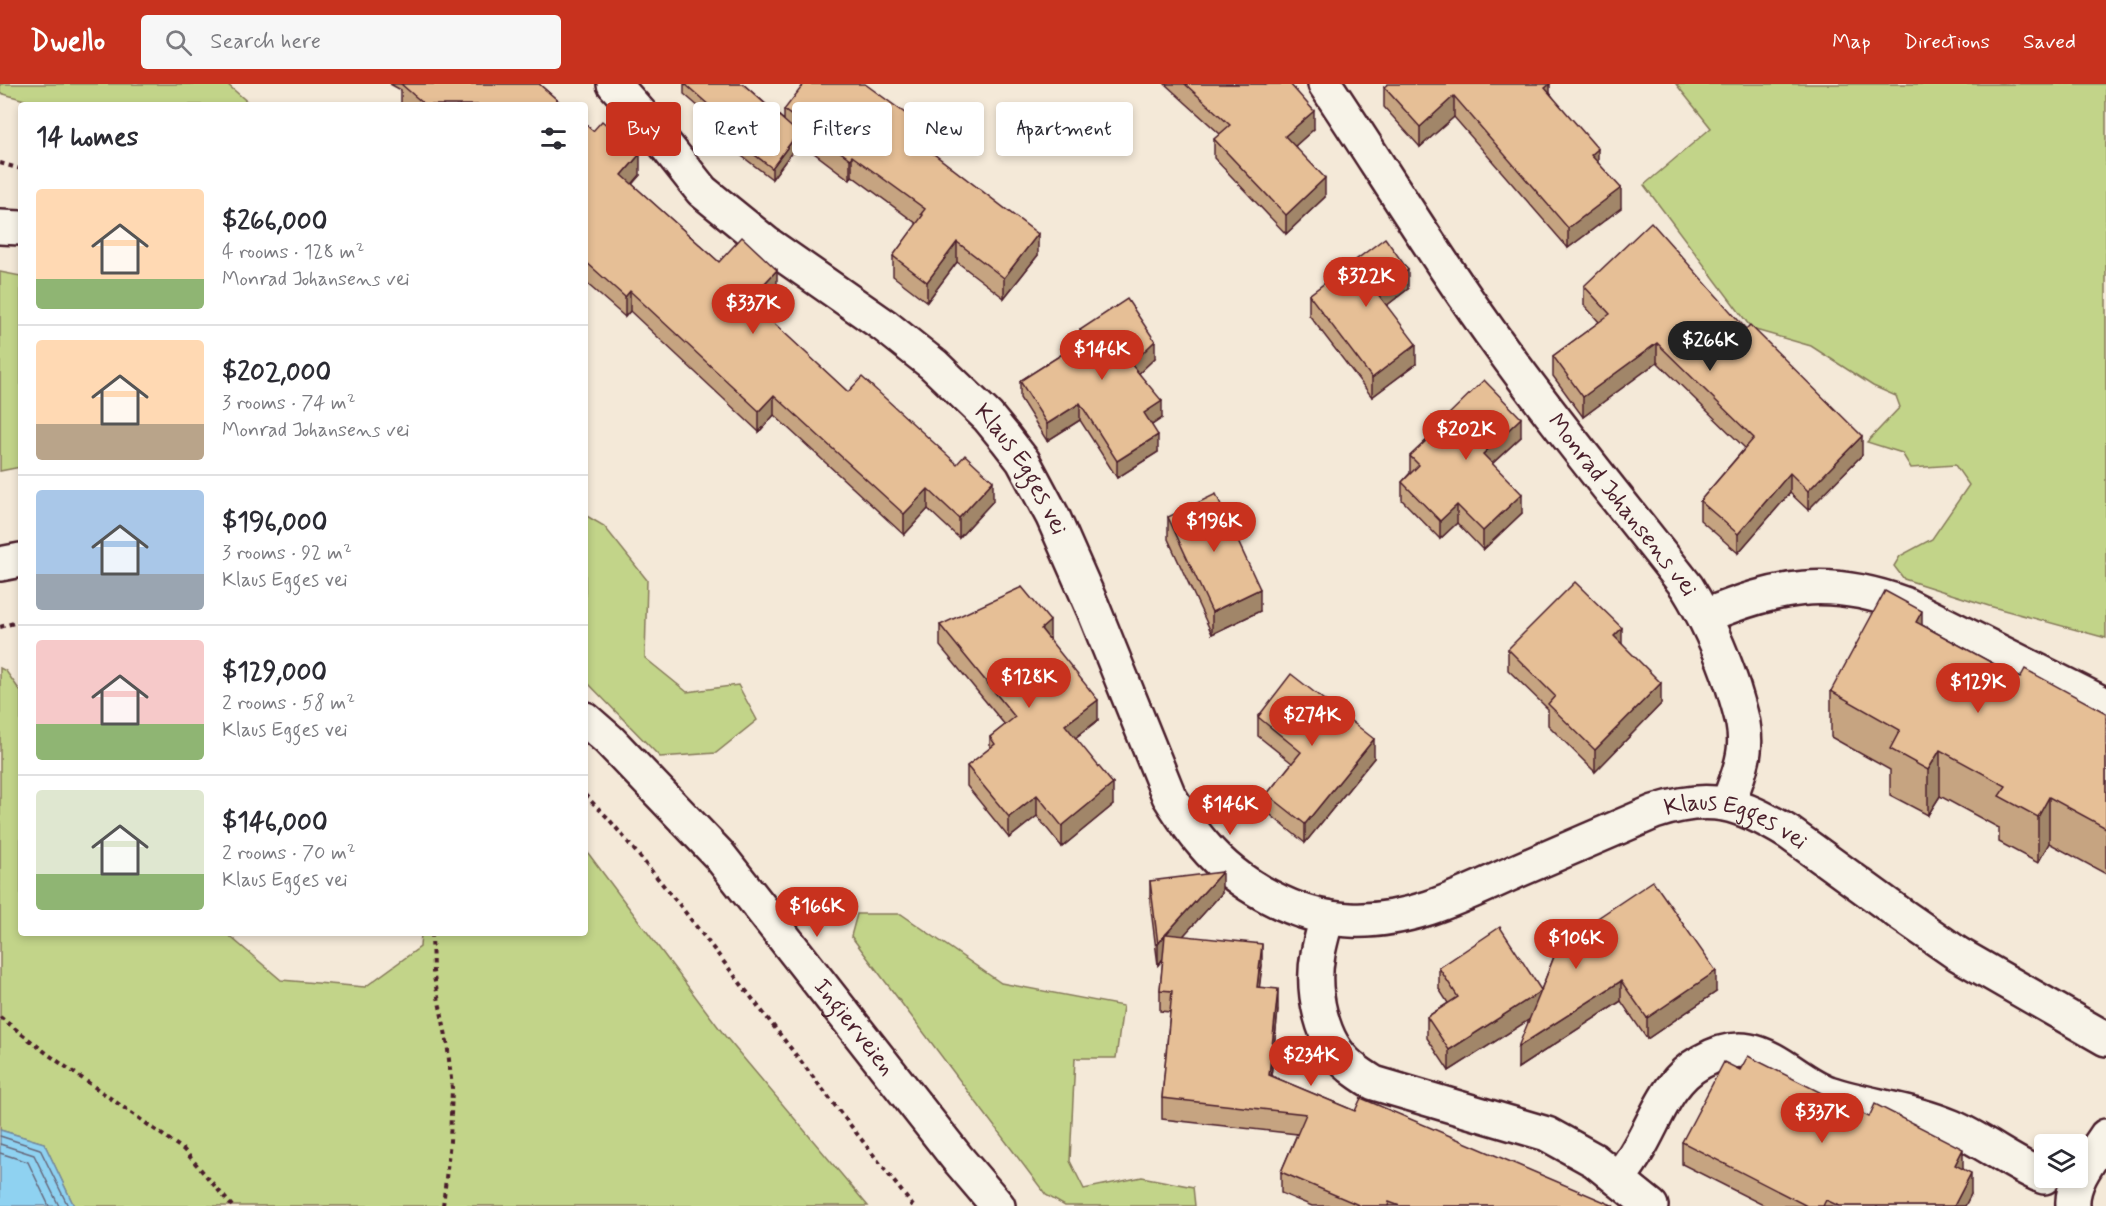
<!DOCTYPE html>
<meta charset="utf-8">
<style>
body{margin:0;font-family:Mynerve,sans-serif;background:#f7f7f7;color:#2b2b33;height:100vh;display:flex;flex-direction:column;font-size:22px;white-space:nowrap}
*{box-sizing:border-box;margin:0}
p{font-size:20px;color:#7c7c81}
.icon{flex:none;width:33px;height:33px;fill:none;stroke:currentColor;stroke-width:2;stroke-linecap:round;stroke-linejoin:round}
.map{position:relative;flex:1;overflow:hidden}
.side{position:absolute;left:18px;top:18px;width:570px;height:834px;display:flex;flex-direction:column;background:#fff;border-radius:6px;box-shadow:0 3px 9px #0003}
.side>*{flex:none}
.banner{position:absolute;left:606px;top:18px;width:570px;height:54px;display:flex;gap:12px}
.fabs{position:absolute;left:2034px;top:1050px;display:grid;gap:12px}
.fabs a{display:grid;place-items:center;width:54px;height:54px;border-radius:6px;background:#fff;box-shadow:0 3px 9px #0003;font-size:30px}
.price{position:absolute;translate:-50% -51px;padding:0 14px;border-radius:21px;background:#c8321e;color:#fff;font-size:20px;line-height:39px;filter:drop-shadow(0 2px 3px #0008)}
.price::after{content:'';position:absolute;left:50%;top:36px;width:18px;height:14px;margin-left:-9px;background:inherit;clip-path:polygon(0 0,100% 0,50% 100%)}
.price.on{background:#222;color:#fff}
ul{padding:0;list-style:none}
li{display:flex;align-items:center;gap:18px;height:150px;padding:0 18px}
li+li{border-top:2px solid #e1e1e2}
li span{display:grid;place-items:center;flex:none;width:168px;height:120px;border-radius:6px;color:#555}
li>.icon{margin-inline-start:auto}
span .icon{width:72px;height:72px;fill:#fffc;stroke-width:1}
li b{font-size:26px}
h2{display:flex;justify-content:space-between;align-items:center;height:72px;padding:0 18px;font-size:26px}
.pill{padding:0 21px;border-radius:6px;background:#fff;box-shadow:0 3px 9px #0003;font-size:21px;line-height:54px}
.pill.on{background:#c8321e;color:#fff}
header{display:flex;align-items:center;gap:36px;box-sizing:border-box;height:84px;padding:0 30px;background:#c8321e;color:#fff}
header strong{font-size:28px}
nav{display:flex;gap:33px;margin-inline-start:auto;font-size:21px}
.search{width:420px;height:54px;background:#f7f7f7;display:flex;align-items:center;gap:15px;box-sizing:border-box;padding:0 21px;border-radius:6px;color:#7c7c81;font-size:22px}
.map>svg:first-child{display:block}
.green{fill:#c2d489;stroke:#867a5a;stroke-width:1.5}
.water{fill:#8fd2f1;stroke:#738aa2;stroke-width:1.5}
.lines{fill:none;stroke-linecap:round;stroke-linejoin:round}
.shore{stroke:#66677a;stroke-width:1.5}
.minor-casing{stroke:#4a1f2b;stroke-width:38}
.major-casing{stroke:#4a1f2b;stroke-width:38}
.path{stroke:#4a1f2b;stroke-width:4;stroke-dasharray:4.5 4.5;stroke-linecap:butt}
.minor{stroke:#f7f3e8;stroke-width:33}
.major{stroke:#f7f3e8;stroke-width:33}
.wall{fill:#c6a481;stroke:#4a1f2b;stroke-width:1.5}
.shaded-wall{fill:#a18669;stroke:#4a1f2b;stroke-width:1.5}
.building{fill:#e6bf96;stroke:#4a1f2b;stroke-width:1.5}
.labels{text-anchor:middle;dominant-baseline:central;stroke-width:4.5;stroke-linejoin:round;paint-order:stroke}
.street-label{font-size:24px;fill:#4a1f2b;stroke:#f7f3e8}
</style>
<header>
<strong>Dwello</strong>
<div class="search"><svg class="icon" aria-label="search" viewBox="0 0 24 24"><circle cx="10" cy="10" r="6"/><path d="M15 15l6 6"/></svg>Search here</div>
<nav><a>Map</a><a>Directions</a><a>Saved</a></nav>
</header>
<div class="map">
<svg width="2106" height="1122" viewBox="0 0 2106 1122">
<rect width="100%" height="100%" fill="#f4e9d8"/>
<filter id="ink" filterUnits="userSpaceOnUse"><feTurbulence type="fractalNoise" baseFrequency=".0167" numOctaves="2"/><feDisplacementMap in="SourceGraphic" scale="12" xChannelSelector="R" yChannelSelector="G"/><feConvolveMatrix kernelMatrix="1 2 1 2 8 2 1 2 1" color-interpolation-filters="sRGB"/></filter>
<g filter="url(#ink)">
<g class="green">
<path d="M 0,0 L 227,0 L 251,21 L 42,21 L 0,9 Z"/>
<path d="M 1676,0 L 2106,0 L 2106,554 L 1989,522 L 1904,495 L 1894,482 L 1900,472 L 1932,455 L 1969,401 L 1955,381 L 1911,384 L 1902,369 L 1867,358 L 1900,323 L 1896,312 L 1873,302 L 1811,262 L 1752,245 L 1644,101 L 1711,44 Z"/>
<path d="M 0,188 L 21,192 L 21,383 L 0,387 Z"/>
<path d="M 585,431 L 604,442 L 647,496 L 645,574 L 687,608 L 738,601 L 757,636 L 716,669 L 660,673 L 585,596 Z"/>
<path d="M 0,584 L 6,587 L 21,608 L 21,849 L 226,849 L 281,896 L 365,903 L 420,863 L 421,849 L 585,849 L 585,765 L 725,952 L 868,1122 L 74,1122 L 44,1059 L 0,1046 Z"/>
<path d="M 857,830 L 901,830 L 1001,899 L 1123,922 L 1116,974 L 1075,974 L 1070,1077 L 1084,1105 L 1142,1093 L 1193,1103 L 1195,1122 L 1065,1122 L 1046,1111 L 851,852 Z"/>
</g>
<path class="water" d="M 0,1046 L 44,1059 L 74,1122 L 0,1122 Z"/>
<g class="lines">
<g class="shore">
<path d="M 0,1052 L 40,1065 L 68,1122"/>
<path d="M 0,1060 L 34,1071 L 59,1122"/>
<path d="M 0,1069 L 28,1078 L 49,1122"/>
</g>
<defs>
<g id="minor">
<path id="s1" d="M 614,0 L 645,35 L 702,107 L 766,159 L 885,242 L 934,281 L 988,333 L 1006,355 L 1023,377 L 1053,433 L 1093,524 L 1169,712 C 1179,728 1190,745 1203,760 C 1237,801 1296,834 1350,836 C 1410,839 1466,810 1519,786 C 1564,767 1609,747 1654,728 C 1710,709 1740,719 1789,749 L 1899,829 L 1958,870 L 2106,955"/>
<path id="s2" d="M 1325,0 C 1385,90 1441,182 1505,269 C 1563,349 1626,425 1687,503 C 1707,535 1721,567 1733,603 C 1739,624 1747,644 1744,667 C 1742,685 1734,702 1728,720"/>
<path d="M 0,143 L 21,144"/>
<path d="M 1705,532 C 1779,502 1827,492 1904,520 L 2106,621"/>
<path d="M 1327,833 C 1324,845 1320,858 1318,870 C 1311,906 1321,959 1351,983 C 1358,989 1366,994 1374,999 L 1547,1050 L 1594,1076 L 1651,1122"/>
<path d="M 1618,1095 C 1624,1087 1631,1078 1636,1069 C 1656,1037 1666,997 1701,978 C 1715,970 1733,964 1749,967 C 1778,972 1801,999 1829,1009 C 1869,1022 1913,1026 1952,1043 C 1984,1057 2012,1080 2044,1093"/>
<path d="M 2073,1122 C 2071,1097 2093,1072 2106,1052"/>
</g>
<g id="major">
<path d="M 0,480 L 21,476"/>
<path id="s3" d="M 585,635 L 609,656 L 719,771 L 957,1074 L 998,1122"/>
</g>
</defs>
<use href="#minor" class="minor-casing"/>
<use href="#major" class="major-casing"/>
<g class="path">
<path d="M 0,79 L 21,85"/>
<path d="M 0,543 L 21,537"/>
<path d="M 585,711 L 608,734 L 682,824 L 913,1122"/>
<path d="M 432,849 L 433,888 L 447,957 L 452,1004 L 450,1057 L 443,1122"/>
<path d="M 0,933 L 49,971 L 184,1066 L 232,1122"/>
</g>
<use href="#minor" class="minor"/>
<use href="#major" class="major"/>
</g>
<g class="wall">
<path d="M 390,0 L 539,0 L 563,21 L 401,21 L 401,6 Z"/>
<path d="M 684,0 L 743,0 L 784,36 L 784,26 L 917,57 L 1038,171 L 1004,214 L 957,178 L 927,218 L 893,192 L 893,172 L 917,140 L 852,92 L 850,96 L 798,57 L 798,60 L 772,95 L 739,70 L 739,58 L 684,10 Z"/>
<path d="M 1165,0 L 1265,0 L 1314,45 L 1295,62 L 1325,113 L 1286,150 L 1214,74 L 1214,55 L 1220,50 Z"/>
<path d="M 1384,3 L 1550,9 L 1598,79 L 1621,124 L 1568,164 L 1454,33 L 1420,63 L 1384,23 Z"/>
<path d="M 585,40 L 640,91 L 632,100 L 719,178 L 777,207 L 759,226 L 848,308 L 993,417 L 959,454 L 928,425 L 904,451 L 774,331 L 759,348 L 630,227 L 625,233 L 585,198 Z"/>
<path d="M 1584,202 L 1746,245 L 1862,371 L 1808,426 L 1790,409 L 1738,469 L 1700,436 L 1700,417 L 1745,364 L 1657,278 L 1583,333 L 1553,292 L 1553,272 L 1599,238 L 1584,221 Z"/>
<path d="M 1408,205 L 1386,222 L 1416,280 L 1372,313 L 1309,231 L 1309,211 Z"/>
<path d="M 1080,246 L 1155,274 L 1139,289 L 1162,334 L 1152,341 L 1158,368 L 1117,394 L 1080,336 L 1047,357 L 1020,314 L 1020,297 L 1080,259 Z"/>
<path d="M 1448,331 L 1521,353 L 1492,380 L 1522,429 L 1483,466 L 1457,439 L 1440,455 L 1402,416 L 1402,398 L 1410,389 L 1410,372 L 1448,336 Z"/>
<path d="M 1168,433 L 1260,527 L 1212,550 L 1168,455 Z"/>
<path d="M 940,541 L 1050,556 L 1098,636 L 1075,654 L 1113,721 L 1062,763 L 1037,732 L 1009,754 L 967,702 L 967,682 L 990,664 L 990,653 L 1005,641 L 940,562 Z"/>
<path d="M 1922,541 L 2020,594 L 2106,629 L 2106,790 L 2049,759 L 2038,779 L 1999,758 L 1999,744 L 1940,712 L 1928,731 L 1890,711 L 1890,686 L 1831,653 L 1831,607 Z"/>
<path d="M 1622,560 L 1661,620 L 1595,688 L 1548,641 L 1548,625 L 1508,586 L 1508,565 Z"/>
<path d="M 1258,633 L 1374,674 L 1305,759 L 1267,728 L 1267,710 L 1292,679 L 1258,652 Z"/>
<path d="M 1150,797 L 1222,809 L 1183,852 L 1262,881 L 1259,903 L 1278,926 L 1271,992 L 1355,1027 L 1614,1122 L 1312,1122 L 1281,1109 L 1281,1088 L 1297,1050 L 1162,1035 L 1162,1014 L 1170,928 L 1160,927 L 1160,906 L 1163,875 L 1158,881 L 1150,818 Z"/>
<path d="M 1559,860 L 1716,908 L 1647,955 L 1621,917 L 1518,984 L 1530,935 L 1449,987 L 1427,954 L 1427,933 L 1448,919 L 1439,905 L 1439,884 L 1541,906 Z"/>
<path d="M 1740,986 L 1963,1085 L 1971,1110 L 1965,1122 L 1765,1122 L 1682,1080 L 1682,1058 Z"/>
</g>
<g class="shaded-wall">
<path d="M 1550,0 L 1550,20 L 1545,4 Z"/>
<path d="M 1454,12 L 1454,33 L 1420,63 L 1420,43 Z"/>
<path d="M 1314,27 L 1314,45 L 1285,71 L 1285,52 Z"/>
<path d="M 917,38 L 917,58 L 908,50 Z"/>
<path d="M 798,49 L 798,60 L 772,95 L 772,84 Z"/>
<path d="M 1598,65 L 1598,85 L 1591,71 Z"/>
<path d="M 640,70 L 640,91 L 622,112 L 622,91 Z"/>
<path d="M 852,72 L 852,92 L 850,96 L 850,75 Z"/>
<path d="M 1325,94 L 1325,113 L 1286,150 L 1286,131 Z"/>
<path d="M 1621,104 L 1621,124 L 1568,164 L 1568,144 Z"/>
<path d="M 1038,150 L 1038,171 L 1004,214 L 1004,194 Z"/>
<path d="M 957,158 L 957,178 L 927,218 L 927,198 Z"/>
<path d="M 777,186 L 777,207 L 749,237 L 749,216 Z"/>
<path d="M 1408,186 L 1408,205 L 1377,229 L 1377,209 Z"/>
<path d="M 630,207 L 630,227 L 625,233 L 625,213 Z"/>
<path d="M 1155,257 L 1155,274 L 1131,297 L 1131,280 Z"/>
<path d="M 1657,259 L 1657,278 L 1583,333 L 1583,313 Z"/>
<path d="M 1416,260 L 1416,280 L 1372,313 L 1372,294 Z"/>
<path d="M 774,311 L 774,331 L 759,348 L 759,327 Z"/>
<path d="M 1162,317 L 1162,334 L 1144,346 L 1144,329 Z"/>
<path d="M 1080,319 L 1080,336 L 1047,357 L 1047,340 Z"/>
<path d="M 1521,334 L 1521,353 L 1483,388 L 1483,370 Z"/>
<path d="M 1158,351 L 1158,368 L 1117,394 L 1117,377 Z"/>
<path d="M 1862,352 L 1862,371 L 1808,426 L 1808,407 Z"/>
<path d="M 1790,389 L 1790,409 L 1738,469 L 1738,450 Z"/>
<path d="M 993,397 L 993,417 L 959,454 L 959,434 Z"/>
<path d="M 928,405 L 928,425 L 904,451 L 904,430 Z"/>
<path d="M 1522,410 L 1522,429 L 1483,466 L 1483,447 Z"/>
<path d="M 1457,421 L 1457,439 L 1440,455 L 1440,437 Z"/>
<path d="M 1260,505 L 1260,527 L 1212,550 L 1212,528 Z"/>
<path d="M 1922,527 L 1922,572 L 1916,538 Z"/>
<path d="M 1050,537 L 1050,557 L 1041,545 Z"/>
<path d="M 1622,544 L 1622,566 L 1614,552 Z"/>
<path d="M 1661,599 L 1661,620 L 1595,688 L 1595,666 Z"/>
<path d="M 1098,616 L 1098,636 L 1065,662 L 1065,641 Z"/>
<path d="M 1374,655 L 1374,674 L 1305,759 L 1305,740 Z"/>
<path d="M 1940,666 L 1940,712 L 1928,731 L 1928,686 Z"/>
<path d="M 1113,700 L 1113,721 L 1062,763 L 1062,742 Z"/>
<path d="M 1037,711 L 1037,732 L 1009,754 L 1009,733 Z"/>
<path d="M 2049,713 L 2049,759 L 2038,779 L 2038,733 Z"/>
<path d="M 1222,788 L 1222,809 L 1166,871 L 1166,850 Z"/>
<path d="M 1165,851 L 1165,872 L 1158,881 L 1158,860 Z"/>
<path d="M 1262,860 L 1262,881 L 1257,924 L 1257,903 Z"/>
<path d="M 1716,887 L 1716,908 L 1647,955 L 1647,934 Z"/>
<path d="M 1621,897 L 1621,917 L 1518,984 L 1518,963 Z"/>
<path d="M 1278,905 L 1278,926 L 1269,1012 L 1269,991 Z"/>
<path d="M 1541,907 L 1541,928 L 1449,987 L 1449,966 Z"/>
<path d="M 1963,1065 L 1963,1087 L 1955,1081 Z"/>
<path d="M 1971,1089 L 1971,1110 L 1965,1122 L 1954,1122 Z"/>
</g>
<g class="building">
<path d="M 401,0 L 539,0 L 563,21 L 423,21 L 424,20 Z"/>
<path d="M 685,0 L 743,0 L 798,49 L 772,84 L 739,59 L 744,52 Z"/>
<path d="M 804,0 L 865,0 L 917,38 L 908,50 L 1038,150 L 1004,194 L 957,158 L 927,198 L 893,172 L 923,131 L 921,130 L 925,125 L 852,72 L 850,75 L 784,26 Z"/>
<path d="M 1185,0 L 1265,0 L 1266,1 L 1268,0 L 1290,0 L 1314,27 L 1285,52 L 1325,94 L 1286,131 L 1214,55 L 1230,41 Z"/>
<path d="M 1388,0 L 1550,0 L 1545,4 L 1598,65 L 1591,71 L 1621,104 L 1568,144 L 1454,12 L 1420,43 L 1384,3 Z"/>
<path d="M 602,37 L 640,70 L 622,91 L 719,178 L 742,153 L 777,186 L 749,216 L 848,308 L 862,293 L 957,380 L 965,371 L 993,397 L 959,434 L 928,405 L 904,430 L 774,311 L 759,327 L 630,207 L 625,213 L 585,177 L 585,40 L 593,47 Z"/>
<path d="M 1651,138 L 1746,245 L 1750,241 L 1862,352 L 1808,407 L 1790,389 L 1738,450 L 1700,417 L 1754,354 L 1657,259 L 1583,313 L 1553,272 L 1610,230 L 1584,202 Z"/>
<path d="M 1385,154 L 1408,186 L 1377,209 L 1416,260 L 1372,294 L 1309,211 Z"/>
<path d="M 1127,215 L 1155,257 L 1131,280 L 1162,317 L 1144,329 L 1158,351 L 1117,377 L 1080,319 L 1047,340 L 1020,297 L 1086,255 L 1080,246 Z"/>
<path d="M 1484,296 L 1521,334 L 1483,370 L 1522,410 L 1483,447 L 1457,421 L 1440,437 L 1402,398 L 1419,381 L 1410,372 L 1450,334 L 1448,331 Z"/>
<path d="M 1216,410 L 1260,505 L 1212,528 L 1168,433 Z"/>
<path d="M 1575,498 L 1622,544 L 1614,552 L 1661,599 L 1595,666 L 1548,620 L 1555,612 L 1508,565 Z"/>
<path d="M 1022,503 L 1050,537 L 1041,545 L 1098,616 L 1065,641 L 1113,700 L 1062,742 L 1037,711 L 1009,733 L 967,682 L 995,660 L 990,653 L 1015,633 L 940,541 Z"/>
<path d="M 1885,507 L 1922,527 L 1916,538 L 2020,594 L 2025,585 L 2106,629 L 2106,744 L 2049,713 L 2038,733 L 1999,712 L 2006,702 L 1940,666 L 1928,686 L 1890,665 L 1900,646 L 1831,607 Z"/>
<path d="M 1291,590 L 1374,655 L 1305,740 L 1267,710 L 1301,668 L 1258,633 Z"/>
<path d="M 1222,788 L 1166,850 L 1262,860 L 1257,903 L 1278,905 L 1269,991 L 1355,1027 L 1361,1014 L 1614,1122 L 1400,1122 L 1389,1118 L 1388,1122 L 1361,1122 L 1281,1088 L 1306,1030 L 1162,1014 L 1172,907 L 1160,906 L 1165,851 L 1158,860 L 1150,797 Z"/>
<path d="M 1653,797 L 1716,887 L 1647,934 L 1621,897 L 1518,963 L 1541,907 L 1449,966 L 1427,933 L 1458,913 L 1439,884 L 1500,843 L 1541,906 L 1559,860 Z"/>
<path d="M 1748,972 L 1869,1033 L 1875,1020 L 1963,1065 L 1955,1081 L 1971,1089 L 1954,1122 L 1839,1122 L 1826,1116 L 1823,1122 L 1807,1122 L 1682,1058 L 1724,978 L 1740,986 Z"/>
</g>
</g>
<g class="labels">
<g class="street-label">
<text stroke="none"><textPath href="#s1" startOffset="566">Klaus Egges vei</textPath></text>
<text stroke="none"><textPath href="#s2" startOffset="516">Monrad Johansens vei</textPath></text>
<text stroke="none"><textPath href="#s1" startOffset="1566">Klaus Egges vei</textPath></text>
<text stroke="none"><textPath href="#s3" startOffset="410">Ingierveien</textPath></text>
</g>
</g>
</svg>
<div class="fabs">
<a><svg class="icon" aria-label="layers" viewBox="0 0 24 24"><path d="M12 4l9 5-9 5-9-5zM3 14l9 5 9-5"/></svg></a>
</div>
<b class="price" style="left:1366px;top:224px">$322K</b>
<b class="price" style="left:753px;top:251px">$337K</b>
<b class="price on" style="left:1710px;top:288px">$266K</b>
<b class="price" style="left:1102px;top:297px">$146K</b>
<b class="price" style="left:1466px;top:377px">$202K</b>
<b class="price" style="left:1214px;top:469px">$196K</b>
<b class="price" style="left:1029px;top:625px">$128K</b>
<b class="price" style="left:1978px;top:630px">$129K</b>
<b class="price" style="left:1312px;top:663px">$274K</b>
<b class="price" style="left:1230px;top:752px">$146K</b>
<b class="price" style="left:817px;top:854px">$166K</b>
<b class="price" style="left:1576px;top:886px">$106K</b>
<b class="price" style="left:1311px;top:1003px">$234K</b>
<b class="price" style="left:1822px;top:1060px">$337K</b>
<div class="banner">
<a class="pill on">Buy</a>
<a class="pill">Rent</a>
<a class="pill">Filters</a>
<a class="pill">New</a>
<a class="pill">Apartment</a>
</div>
<section class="side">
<h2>14 homes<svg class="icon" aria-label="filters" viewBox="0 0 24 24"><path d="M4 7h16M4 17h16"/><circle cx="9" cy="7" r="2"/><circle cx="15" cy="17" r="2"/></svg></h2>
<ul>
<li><span style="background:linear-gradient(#ffd9b3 75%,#8fb573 0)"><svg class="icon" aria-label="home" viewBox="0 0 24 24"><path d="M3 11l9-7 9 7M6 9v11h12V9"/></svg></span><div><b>$266,000</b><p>4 rooms · 128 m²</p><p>Monrad Johansens vei</p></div></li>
<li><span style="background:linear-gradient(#ffd9b3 70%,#b9a48a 0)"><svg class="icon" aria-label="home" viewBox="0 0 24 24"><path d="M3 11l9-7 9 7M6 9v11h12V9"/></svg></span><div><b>$202,000</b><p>3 rooms · 74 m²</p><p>Monrad Johansens vei</p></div></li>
<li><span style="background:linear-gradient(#a9c7e8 70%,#9aa5b1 0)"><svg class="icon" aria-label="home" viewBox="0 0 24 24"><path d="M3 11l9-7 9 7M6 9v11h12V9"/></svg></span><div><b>$196,000</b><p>3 rooms · 92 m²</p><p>Klaus Egges vei</p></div></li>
<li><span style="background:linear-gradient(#f6c9c9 70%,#8fb573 0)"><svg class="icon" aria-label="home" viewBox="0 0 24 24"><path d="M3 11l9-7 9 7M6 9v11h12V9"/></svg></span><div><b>$129,000</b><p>2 rooms · 58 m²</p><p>Klaus Egges vei</p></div></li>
<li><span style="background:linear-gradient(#dfe7d0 70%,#8fb573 0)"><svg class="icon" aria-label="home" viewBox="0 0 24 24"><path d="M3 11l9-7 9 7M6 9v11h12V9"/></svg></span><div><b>$146,000</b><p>2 rooms · 70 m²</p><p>Klaus Egges vei</p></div></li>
</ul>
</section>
</div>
